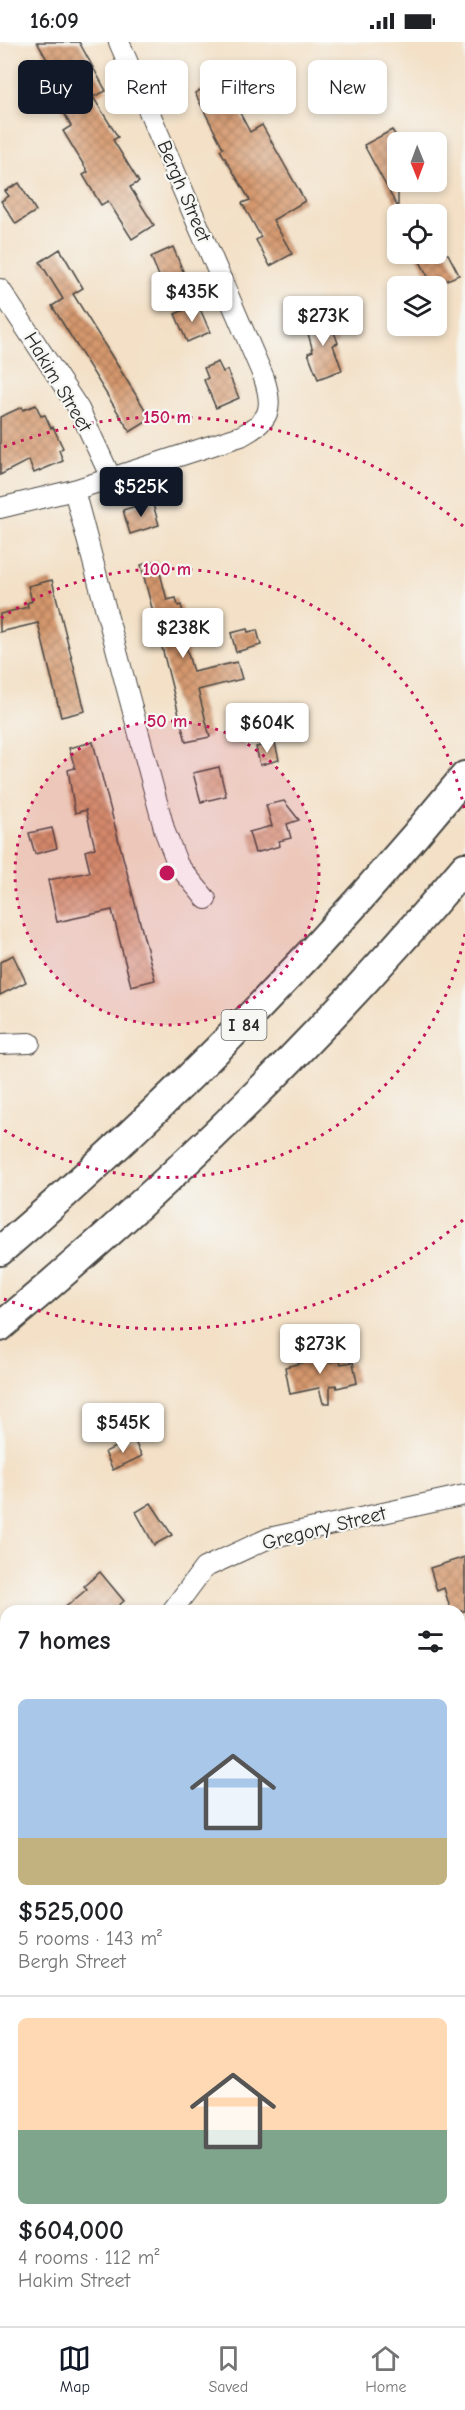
<!DOCTYPE html>
<meta charset="utf-8">
<style>
body{margin:0;font-family:"Comic Neue",sans-serif;background:#f2f2f2;color:#202124;height:100vh;display:flex;flex-direction:column;font-size:22px;white-space:nowrap}
*{box-sizing:border-box;margin:0}
p{font-size:20px;color:#757577}
.icon{flex:none;width:33px;height:33px;fill:none;stroke:currentColor;stroke-width:2;stroke-linecap:round;stroke-linejoin:round}
.map{position:relative;flex:1;overflow:hidden}
.sheet{position:absolute;left:0px;top:1563px;width:465px;height:722px;display:flex;flex-direction:column;background:#fff;border-radius:18px 18px 0 0;box-shadow:0 3px 9px #0003}
.sheet>*{flex:none}
.banner{position:absolute;left:18px;top:18px;width:429px;height:54px;display:flex;gap:12px}
.needle{width:39px;rotate:179deg}
.buttons{position:absolute;left:387px;top:90px;display:grid;gap:12px}
.buttons a{display:grid;place-items:center;width:60px;height:60px;border-radius:9px;background:#fff;box-shadow:0 3px 9px #0003;font-size:30px}
.price{position:absolute;translate:-50% -51px;padding:0 14px;border-radius:6px;background:#fff;color:#222;font-size:20px;line-height:39px;filter:drop-shadow(0 2px 3px #0008)}
.price::after{content:'';position:absolute;left:50%;top:36px;width:18px;height:14px;margin-left:-9px;background:inherit;clip-path:polygon(0 0,100% 0,50% 100%)}
.price.on{background:#111827;color:#fff}
ul{padding:0;list-style:none}
li{display:grid;align-content:center;gap:12px;height:318px;padding:0 18px}
li+li{border-top:2px solid #e0e0e0}
li span{display:grid;place-items:center;height:186px;border-radius:9px;color:#555}
li>.icon{margin-inline-start:auto}
span .icon{width:108px;height:108px;fill:#fffc;stroke-width:1}
li b{font-size:26px}
h2{display:flex;justify-content:space-between;align-items:center;height:72px;padding:0 18px;font-size:26px}
.tag{padding:0 21px;border-radius:9px;background:#fff;box-shadow:0 3px 9px #0003;font-size:21px;line-height:54px}
.tag.on{background:#111827;color:#fff}
.status{display:flex;justify-content:space-between;align-items:center;height:42px;padding:0 30px;background:#fff;direction:ltr}
.status svg{height:16px;fill:currentColor}
.menu{display:flex;justify-content:space-around;align-items:center;height:84px;border-top:2px solid #e0e0e0;background:#fff;font-size:16px;color:#757577}
.menu a{display:grid;justify-items:center;gap:3px}
.menu .on{color:#111827}
.map>svg:first-child{display:block}
.lines{fill:none;stroke-linecap:round;stroke-linejoin:round}
.stream{stroke:#71a1db;stroke-width:6}
.building{fill:url(#building-cross-hatch)}
.minor-casing{stroke:#494642;stroke-width:22}
.major-casing{stroke:#494642;stroke-width:27}
.highway-casing{stroke:#494642;stroke-width:32}
.minor{stroke:#fff;stroke-width:20}
.major{stroke:#fff;stroke-width:24}
.highway{stroke:#fff;stroke-width:28}
.ring{fill:none;stroke:#c2185b;stroke-width:3;stroke-dasharray:3 6}
.labels{text-anchor:middle;dominant-baseline:central;stroke-width:4.5;stroke-linejoin:round;paint-order:stroke}
.shield{fill:#f6f6f2;stroke:#686867;stroke-width:1.5}
.shield-label{font-size:18px;font-weight:bold;fill:#2b2b2b}
.street-label{font-size:20px;fill:#2b2b2b;stroke:#f6f6f2}
.centre{fill:#c2185b;stroke:#f6f6f2;stroke-width:3}
.ring-label{font-size:18px;text-anchor:middle;font-weight:bold;fill:#c2185b;stroke:#f6f6f2;stroke-width:4.5;stroke-linejoin:round;paint-order:stroke}
</style>
<div class="status"><b>16:09</b><svg viewBox="0 0 49 12"><path d="M0 12V9h3v3zM5 12V6h3v6zM10 12V3h3v9zM15 12V0h3v12zM26 1h20v11H26zM47 4h2v5h-2z"/></svg></div>
<div class="map">
<svg width="465" height="2284" viewBox="0 0 465 2284">
<defs>
<pattern id="building-cross-hatch" width="8" height="8" patternUnits="userSpaceOnUse" patternTransform="scale(1.5)"><rect width="8" height="8" fill="#d5986d"/><path d="M0 0l8 8M0 8l8-8" fill="none" stroke="#ad7c5a"/></pattern>
</defs>
<rect width="100%" height="100%" fill="#f6f6f2"/>
<filter id="ink" filterUnits="userSpaceOnUse"><feTurbulence type="fractalNoise" baseFrequency=".0167" numOctaves="2"/><feDisplacementMap in="SourceGraphic" scale="12" xChannelSelector="R" yChannelSelector="G"/><feConvolveMatrix kernelMatrix="1 2 1 2 8 2 1 2 1" color-interpolation-filters="sRGB"/></filter>
<filter id="wash" filterUnits="userSpaceOnUse"><feTurbulence type="fractalNoise" baseFrequency=".008" numOctaves="4" result="noise"/><feDisplacementMap in="SourceGraphic" scale="24" xChannelSelector="R" yChannelSelector="G"/><feGaussianBlur stdDeviation="1.35" result="paint"/><feColorMatrix in="noise" values="0 0 0 0 0 0 0 0 0 0 0 0 0 0 0 0 0 1.4 0 .05"/><feComposite in="paint" operator="in"/></filter>
<g filter="url(#wash)">
<rect width="100%" height="100%" fill="#f3e0c6"/>
<g class="lines">
<g class="stream">
<path d="M 459,2088 L 465,2095"/>
<path d="M 0,2097 L 6,2095"/>
</g>
</g>
<g id="blocks">
<g class="building">
<path d="M 37,0 L 79,0 L 106,49 L 93,55 L 118,95 L 113,98 L 139,140 L 130,145 L 154,183 L 132,197 L 108,159 L 101,163 L 83,133 L 88,130 L 63,89 L 71,84 L 52,49 L 62,44 Z"/>
<path d="M 222,37 L 250,90 L 262,83 L 305,159 L 273,178 L 292,212 L 270,224 L 256,198 L 261,195 L 242,161 L 250,158 L 220,108 L 223,106 L 195,51 Z"/>
<path d="M 392,88 L 398,97 L 398,166 L 364,103 Z"/>
<path d="M 19,141 L 36,169 L 16,182 L 1,159 L 9,154 L 5,149 Z"/>
<path d="M 173,205 L 185,234 L 163,243 L 151,215 Z"/>
<path d="M 60,207 L 83,246 L 73,252 L 151,377 L 130,390 L 52,264 L 63,257 L 40,220 Z"/>
<path d="M 416,212 L 448,212 L 459,233 L 433,244 Z"/>
<path d="M 198,262 L 210,290 L 187,300 L 175,272 Z"/>
<path d="M 328,273 L 338,301 L 333,303 L 342,328 L 318,337 L 308,311 L 313,309 L 305,281 Z"/>
<path d="M 218,320 L 223,330 L 227,328 L 239,356 L 216,366 L 204,338 L 208,336 L 204,326 Z"/>
<path d="M 36,363 L 41,374 L 45,373 L 51,386 L 53,385 L 63,406 L 59,408 L 63,419 L 34,431 L 29,418 L 0,433 L 0,375 L 22,365 L 23,368 Z"/>
<path d="M 152,459 L 159,483 L 130,492 L 123,468 Z"/>
<path d="M 157,519 L 167,558 L 176,556 L 178,564 L 181,563 L 187,585 L 181,586 L 193,630 L 237,620 L 242,637 L 198,648 L 210,695 L 186,700 L 141,523 Z"/>
<path d="M 52,538 L 85,669 L 61,675 L 38,581 L 0,590 L 0,572 L 28,565 L 27,561 L 32,559 L 28,544 Z"/>
<path d="M 247,587 L 248,590 L 257,588 L 261,603 L 236,610 L 231,591 Z"/>
<path d="M 93,700 L 155,938 L 131,944 L 112,868 L 57,880 L 48,838 L 90,830 L 85,809 L 95,806 L 86,768 L 75,771 L 68,728 L 75,726 L 69,706 Z"/>
<path d="M 275,701 L 279,718 L 260,723 L 256,705 Z"/>
<path d="M 219,725 L 226,754 L 201,760 L 193,731 Z"/>
<path d="M 284,759 L 299,778 L 287,782 L 291,796 L 279,799 L 280,804 L 255,811 L 249,790 L 272,784 L 266,763 Z"/>
<path d="M 52,786 L 57,806 L 35,812 L 29,791 Z"/>
<path d="M 13,913 L 26,940 L 0,953 L 0,920 Z"/>
<path d="M 329,1309 L 330,1320 L 340,1318 L 341,1322 L 353,1320 L 357,1341 L 337,1346 L 336,1343 L 330,1344 L 330,1361 L 323,1361 L 319,1346 L 290,1352 L 285,1325 L 313,1318 L 312,1312 Z"/>
<path d="M 133,1396 L 142,1414 L 113,1428 L 105,1410 Z"/>
<path d="M 151,1461 L 172,1493 L 154,1503 L 136,1470 Z"/>
<path d="M 465,1515 L 465,1569 L 451,1569 L 444,1546 L 437,1549 L 430,1526 Z"/>
<path d="M 100,1530 L 124,1559 L 112,1569 L 61,1569 L 87,1547 L 84,1544 Z"/>
</g>
</g>
</g>
<g filter="url(#ink)">
<use href="#blocks" fill-opacity="0" stroke="#494642" stroke-width="1.5"/>
<g class="lines">
<defs>
<g id="minor">
<path d="M 0,247 L 79,367 L 111,436"/>
<path d="M 74,448 L 165,790 L 178,823 L 206,857"/>
<path d="M 0,466 L 74,448 L 241,394 C 270,379 274,367 264,336 L 119,0"/>
<path d="M 0,1002 L 30,1001"/>
<path d="M 172,1569 L 204,1526 L 269,1496 L 465,1453"/>
<path d="M 0,1794 L 6,1786"/>
<path d="M 0,1849 L 6,1860"/>
</g>
<g id="major">
<path d="M 0,2237 L 6,2247"/>
<path d="M 24,2278 L 27,2284"/>
</g>
<g id="highway">
<path d="M 0,1209 C 169,1064 324,906 465,734"/>
<path d="M 0,1285 C 168,1145 324,993 465,825"/>
</g>
</defs>
<use href="#minor" class="minor-casing"/>
<use href="#major" class="major-casing"/>
<use href="#highway" class="highway-casing"/>
<use href="#minor" class="minor"/>
<use href="#major" class="major"/>
<use href="#highway" class="highway"/>
</g>
</g>
<circle cx="167" cy="831" r="152" fill="#c2185b" fill-opacity=".12"/>
<g class="ring">
<circle cx="167" cy="831" r="152"/>
<path d="M465 892A304 304 0 0 1 1 1086M1 576A304 304 0 0 1 465 770"/>
<path d="M463 1178A456 456 0 0 1 4 1257M4 405A456 456 0 0 1 463 484"/>
</g>
<g class="labels">
<rect class="shield" x="221.5" y="968" width="45" height="30" rx="4.5"/>
<g class="shield-label">
<text x="244" y="983">I 84</text>
</g>
<g class="street-label">
<text transform="translate(184 149) rotate(67)">Bergh Street</text>
<text transform="translate(58 340) rotate(59)">Hakim Street</text>
<text transform="translate(324 1486) rotate(-14)">Gregory Street</text>
</g>
</g>
<circle cx="167" cy="831" r="9" class="centre"/>
<g class="ring-label">
<text x="167" y="381">150 m</text>
<text x="167" y="533">100 m</text>
<text x="167" y="685">50 m</text>
</g>
</svg>
<div class="buttons">
<a><svg class="needle" viewBox="-14 -14 28 28"><path d="M0-13l5 13h-10z" fill="#e53935"/><path d="M0 13l5-13h-10z" fill="#757577"/></svg></a>
<a><svg class="icon" aria-label="locate" viewBox="0 0 24 24"><circle cx="12" cy="12" r="6"/><path d="M12 2v4M12 18v4M2 12h4M18 12h4"/></svg></a>
<a><svg class="icon" aria-label="layers" viewBox="0 0 24 24"><path d="M12 4l9 5-9 5-9-5zM3 14l9 5 9-5"/></svg></a>
</div>
<b class="price" style="left:192px;top:281px">$435K</b>
<b class="price" style="left:323px;top:305px">$273K</b>
<b class="price on" style="left:141px;top:476px">$525K</b>
<b class="price" style="left:183px;top:617px">$238K</b>
<b class="price" style="left:267px;top:712px">$604K</b>
<b class="price" style="left:320px;top:1333px">$273K</b>
<b class="price" style="left:123px;top:1412px">$545K</b>
<div class="banner">
<a class="tag on">Buy</a>
<a class="tag">Rent</a>
<a class="tag">Filters</a>
<a class="tag">New</a>
</div>
<section class="sheet">
<h2>7 homes<svg class="icon" aria-label="filters" viewBox="0 0 24 24"><path d="M4 7h16M4 17h16"/><circle cx="9" cy="7" r="2"/><circle cx="15" cy="17" r="2"/></svg></h2>
<ul>
<li><span style="background:linear-gradient(#a9c7e8 75%,#c2b280 0)"><svg class="icon" aria-label="home" viewBox="0 0 24 24"><path d="M3 11l9-7 9 7M6 9v11h12V9"/></svg></span><div><b>$525,000</b><p>5 rooms · 143 m²</p><p>Bergh Street</p></div></li>
<li><span style="background:linear-gradient(#ffd9b3 60%,#7fa58c 0)"><svg class="icon" aria-label="home" viewBox="0 0 24 24"><path d="M3 11l9-7 9 7M6 9v11h12V9"/></svg></span><div><b>$604,000</b><p>4 rooms · 112 m²</p><p>Hakim Street</p></div></li>
</ul>
</section>
</div>
<nav class="menu">
<a class="on"><svg class="icon" aria-label="map" viewBox="0 0 24 24"><path d="M3 6l6-2 6 2 6-2v14l-6 2-6-2-6 2zM9 4v14M15 6v14"/></svg>Map</a>
<a><svg class="icon" aria-label="saved" viewBox="0 0 24 24"><path d="M7 4h10v16l-5-4-5 4z"/></svg>Saved</a>
<a><svg class="icon" aria-label="home" viewBox="0 0 24 24"><path d="M3 11l9-7 9 7M6 9v11h12V9"/></svg>Home</a>
</nav>
